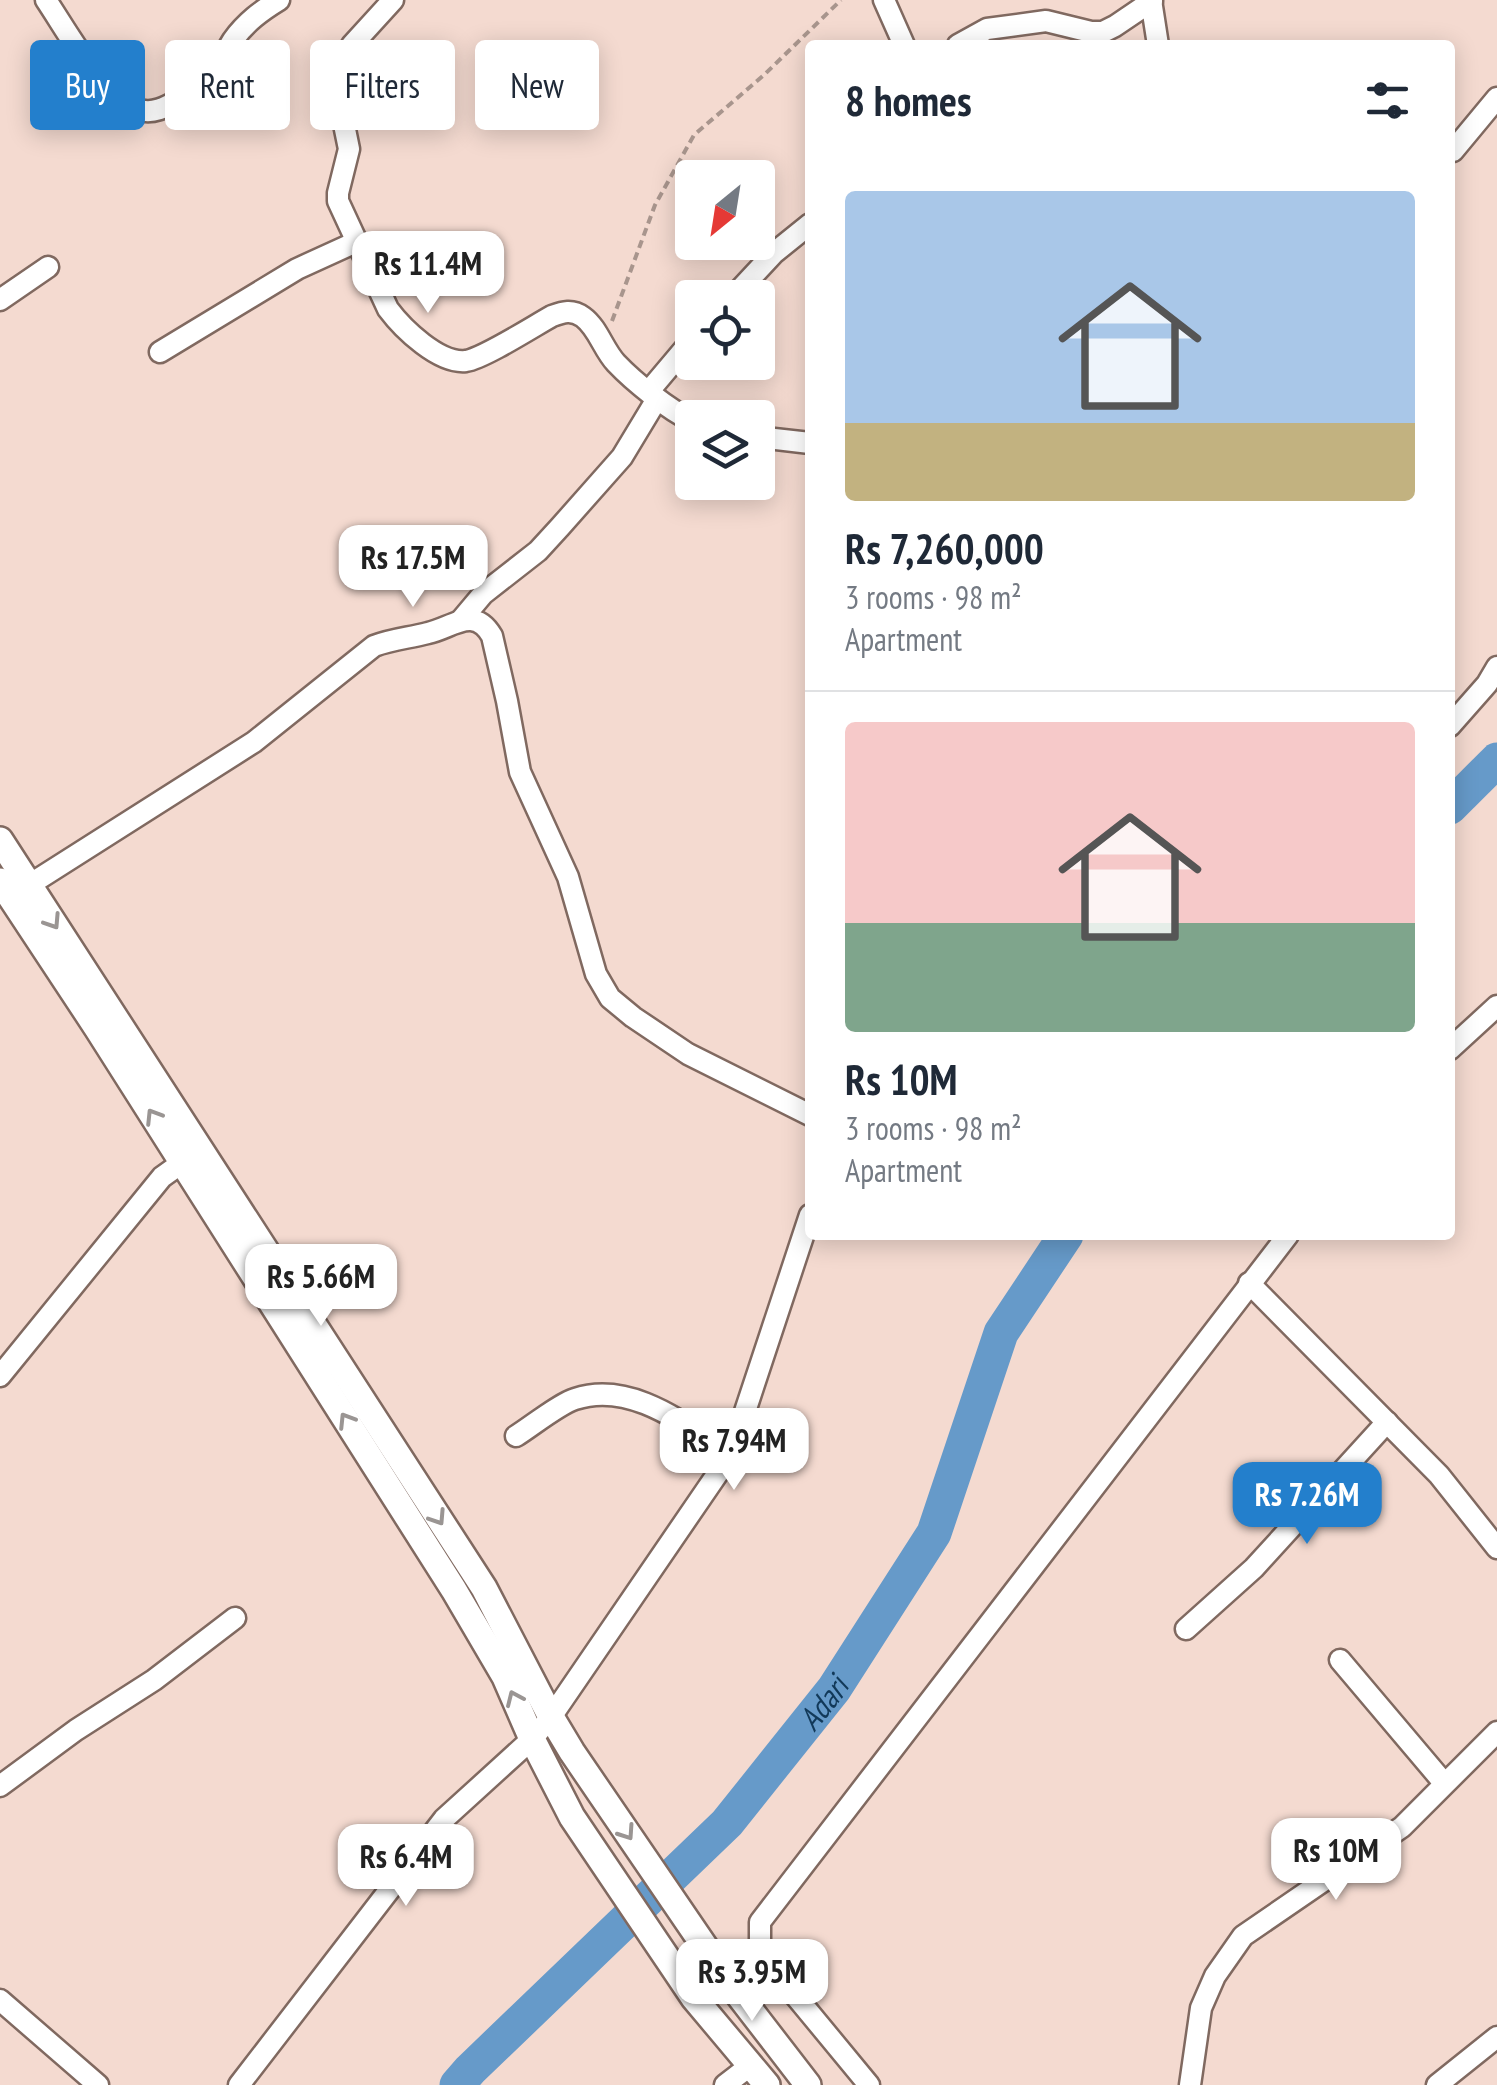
<!DOCTYPE html>
<meta charset="utf-8">
<style>
body{margin:0;font-family:"PT Sans Narrow",sans-serif;background:#f6f6f7;color:#1f2937;height:100vh;display:flex;flex-direction:column;font-size:38px;white-space:nowrap}
*{box-sizing:border-box;margin:0}
p{font-size:32px;color:#747a83}
.icon{flex:none;width:55px;height:55px;fill:none;stroke:currentColor;stroke-width:2;stroke-linecap:round;stroke-linejoin:round}
.map{position:relative;flex:1;overflow:hidden}
.side{position:absolute;left:805px;top:40px;width:650px;height:1200px;display:flex;flex-direction:column;background:#fff;border-radius:10px;box-shadow:0 5px 25px #0003}
.side>*{flex:none}
.hud{position:absolute;left:30px;top:40px;width:625px;height:90px;display:flex;gap:20px}
.needle{width:65px;rotate:210deg}
.buttons{position:absolute;left:675px;top:160px;display:grid;gap:20px}
.buttons a{display:grid;place-items:center;width:100px;height:100px;border-radius:10px;background:#fff;box-shadow:0 5px 25px #0003;font-size:50px}
.price{position:absolute;translate:-50% -85px;padding:0 22px;border-radius:20px;background:#fff;color:#222;font-size:32px;line-height:65px;filter:drop-shadow(0 2px 5px #0008)}
.price::after{content:'';position:absolute;left:50%;top:60px;width:30px;height:22px;margin-left:-15px;background:inherit;clip-path:polygon(0 0,100% 0,50% 100%)}
.price.active{background:#237fcc;color:#fff}
ul{padding:0;list-style:none}
li{display:grid;align-content:center;gap:20px;height:530px;padding:0 40px}
li+li{border-top:2px solid #e0e1e3}
li span{display:grid;place-items:center;height:310px;border-radius:10px;color:#555}
li>.icon{margin-inline-start:auto}
span .icon{width:180px;height:180px;fill:#fffc;stroke-width:1}
li b{font-size:42px}
h2{display:flex;justify-content:space-between;align-items:center;height:120px;padding:0 40px;font-size:42px}
.tag{padding:0 35px;border-radius:10px;background:#fff;box-shadow:0 5px 25px #0003;font-size:35px;line-height:90px}
.tag.active{background:#237fcc;color:#fff}
.map>svg:first-child{display:block}
.lines{fill:none;stroke-linecap:round;stroke-linejoin:round}
.river{stroke:#669ac9;stroke-width:35}
.minor-casing{stroke:#806960;stroke-width:25}
.major-casing{stroke:#806960;stroke-width:30}
.path{stroke:#a8958d;stroke-width:4;stroke-dasharray:8 5;stroke-linecap:butt}
.minor{stroke:#fff;stroke-width:20}
.major{stroke:#fff;stroke-width:25}
.oneway{stroke:#9a9593}
.labels{text-anchor:middle;dominant-baseline:central;stroke-width:8;stroke-linejoin:round;paint-order:stroke}
.water-label{font-size:32px;font-style:italic;fill:#123959;stroke:#fde8e0}
</style>
<div class="map">
<svg width="1497" height="2085" viewBox="0 0 1497 2085">
<rect width="100%" height="100%" fill="#f4dad0"/>
<g class="lines">
<g class="river">
<path d="M 1450,807 L 1497,760"/>
<path id="s1" d="M 457,2085 L 470,2070 L 727,1823 L 834,1689 L 934,1533 L 1001,1333 L 1066,1235"/>
</g>
<defs>
<g id="minor">
<path d="M 46,0 C 67,31 104,100 140,110 C 153,114 166,107 177,101 C 190,94 203,86 213,73 C 221,63 226,51 233,40 C 246,22 261,11 279,0"/>
<path d="M 393,0 L 352,45 L 341,62 L 337,73 L 339,100 L 349,149 L 338,193 L 338,201 L 388,309 C 403,329 439,364 466,361 C 484,358 534,326 552,316 C 563,312 572,309 583,317 C 598,328 603,349 616,363 C 635,383 668,409 692,421"/>
<path d="M 884,0 L 904,45"/>
<path d="M 1151,0 L 1158,45"/>
<path d="M 958,45 L 987,29 L 1046,21 L 1091,32 L 1103,32 L 1115,26 L 1152,1"/>
<path d="M 1453,151 L 1497,98"/>
<path d="M 732,298 L 774,253 L 810,224"/>
<path d="M 0,300 L 48,267"/>
<path d="M 160,352 L 297,269 L 356,242"/>
<path d="M 649,391 L 692,340"/>
<path d="M 758,437 L 810,443"/>
<path d="M 462,619 L 483,594 L 538,551 L 560,527 L 622,457 L 657,399"/>
<path d="M 1450,726 L 1487,684 L 1497,667"/>
<path d="M 29,885 L 254,742 L 374,646 C 392,639 409,638 428,633 C 452,628 474,605 492,636 L 507,701 L 520,772 L 568,877 L 596,974 L 610,998 L 633,1017 L 688,1054 L 810,1115"/>
<path d="M 1450,1049 L 1497,1006"/>
<path d="M 1249,1283 L 1439,1475 L 1497,1548"/>
<path d="M 0,1376 L 162,1177 L 183,1162"/>
<path d="M 516,1436 C 532,1426 559,1404 575,1399 C 632,1380 686,1426 731,1454"/>
<path d="M 1186,1629 L 1254,1568 L 1387,1422"/>
<path d="M 1340,1660 L 1444,1783"/>
<path d="M 0,1786 L 76,1730 L 154,1680 L 235,1618"/>
<path d="M 0,2000 L 98,2085"/>
<path d="M 239,2085 L 444,1819 L 532,1739 L 551,1717 L 731,1454 L 810,1215"/>
<path d="M 725,2085 L 751,2065"/>
<path d="M 869,2085 L 760,1953 L 760,1922 L 1288,1235"/>
<path d="M 1190,2085 L 1201,2008 L 1215,1976 L 1243,1936 L 1402,1827 L 1497,1732"/>
<path d="M 1437,2085 L 1497,2037"/>
</g>
<g id="major">
<path d="M 0,840 L 484,1588 L 551,1717 L 572,1752 L 731,1985 L 808,2085"/>
<path d="M 0,881 L 97,1028 L 454,1590 L 505,1677 L 532,1739 L 572,1817 L 694,1998 L 767,2085"/>
</g>
</defs>
<use href="#minor" class="minor-casing"/>
<use href="#major" class="major-casing"/>
<path class="path" d="M 612,321 L 655,205 L 694,135 L 764,75 L 841,0"/>
<use href="#minor" class="minor"/>
<use href="#major" class="major"/>
</g>
<defs><path id="oneway-chevron" d="M-2-3.5L2.5 0L-2 3.5" fill="none" stroke-width="1.6" stroke-linecap="round" stroke-linejoin="round" transform="scale(2.5)"/></defs>
<g class="oneway">
<use href="#oneway-chevron" transform="translate(53 922) rotate(57)"/>
<use href="#oneway-chevron" transform="translate(153 1116) rotate(-122)"/>
<use href="#oneway-chevron" transform="translate(346 1420) rotate(-122)"/>
<use href="#oneway-chevron" transform="translate(438 1518) rotate(57)"/>
<use href="#oneway-chevron" transform="translate(514 1698) rotate(-114)"/>
<use href="#oneway-chevron" transform="translate(627 1833) rotate(56)"/>
</g>
<g class="labels">
<g class="water-label">
<text stroke="none"><textPath href="#s1" startOffset="530">Adari</textPath></text>
</g>
</g>
</svg>
<div class="buttons">
<a><svg class="needle" viewBox="-14 -14 28 28"><path d="M0-13l5 13h-10z" fill="#e53935"/><path d="M0 13l5-13h-10z" fill="#747a83"/></svg></a>
<a><svg class="icon" aria-label="locate" viewBox="0 0 24 24"><circle cx="12" cy="12" r="6"/><path d="M12 2v4M12 18v4M2 12h4M18 12h4"/></svg></a>
<a><svg class="icon" aria-label="layers" viewBox="0 0 24 24"><path d="M12 4l9 5-9 5-9-5zM3 14l9 5 9-5"/></svg></a>
</div>
<b class="price" style="left:428px;top:316px">Rs 11.4M</b>
<b class="price" style="left:413px;top:610px">Rs 17.5M</b>
<b class="price" style="left:321px;top:1329px">Rs 5.66M</b>
<b class="price" style="left:734px;top:1493px">Rs 7.94M</b>
<b class="price active" style="left:1307px;top:1547px">Rs 7.26M</b>
<b class="price" style="left:1336px;top:1903px">Rs 10M</b>
<b class="price" style="left:406px;top:1909px">Rs 6.4M</b>
<b class="price" style="left:752px;top:2024px">Rs 3.95M</b>
<div class="hud">
<a class="tag active">Buy</a>
<a class="tag">Rent</a>
<a class="tag">Filters</a>
<a class="tag">New</a>
</div>
<section class="side">
<h2>8 homes<svg class="icon" aria-label="filters" viewBox="0 0 24 24"><path d="M4 7h16M4 17h16"/><circle cx="9" cy="7" r="2"/><circle cx="15" cy="17" r="2"/></svg></h2>
<ul>
<li><span style="background:linear-gradient(#a9c7e8 75%,#c2b280 0)"><svg class="icon" aria-label="home" viewBox="0 0 24 24"><path d="M3 11l9-7 9 7M6 9v11h12V9"/></svg></span><div><b>Rs 7,260,000</b><p>3 rooms · 98 m²</p><p>Apartment</p></div></li>
<li><span style="background:linear-gradient(#f6c9c9 65%,#7fa58c 0)"><svg class="icon" aria-label="home" viewBox="0 0 24 24"><path d="M3 11l9-7 9 7M6 9v11h12V9"/></svg></span><div><b>Rs 10M</b><p>3 rooms · 98 m²</p><p>Apartment</p></div></li>
</ul>
</section>
</div>
